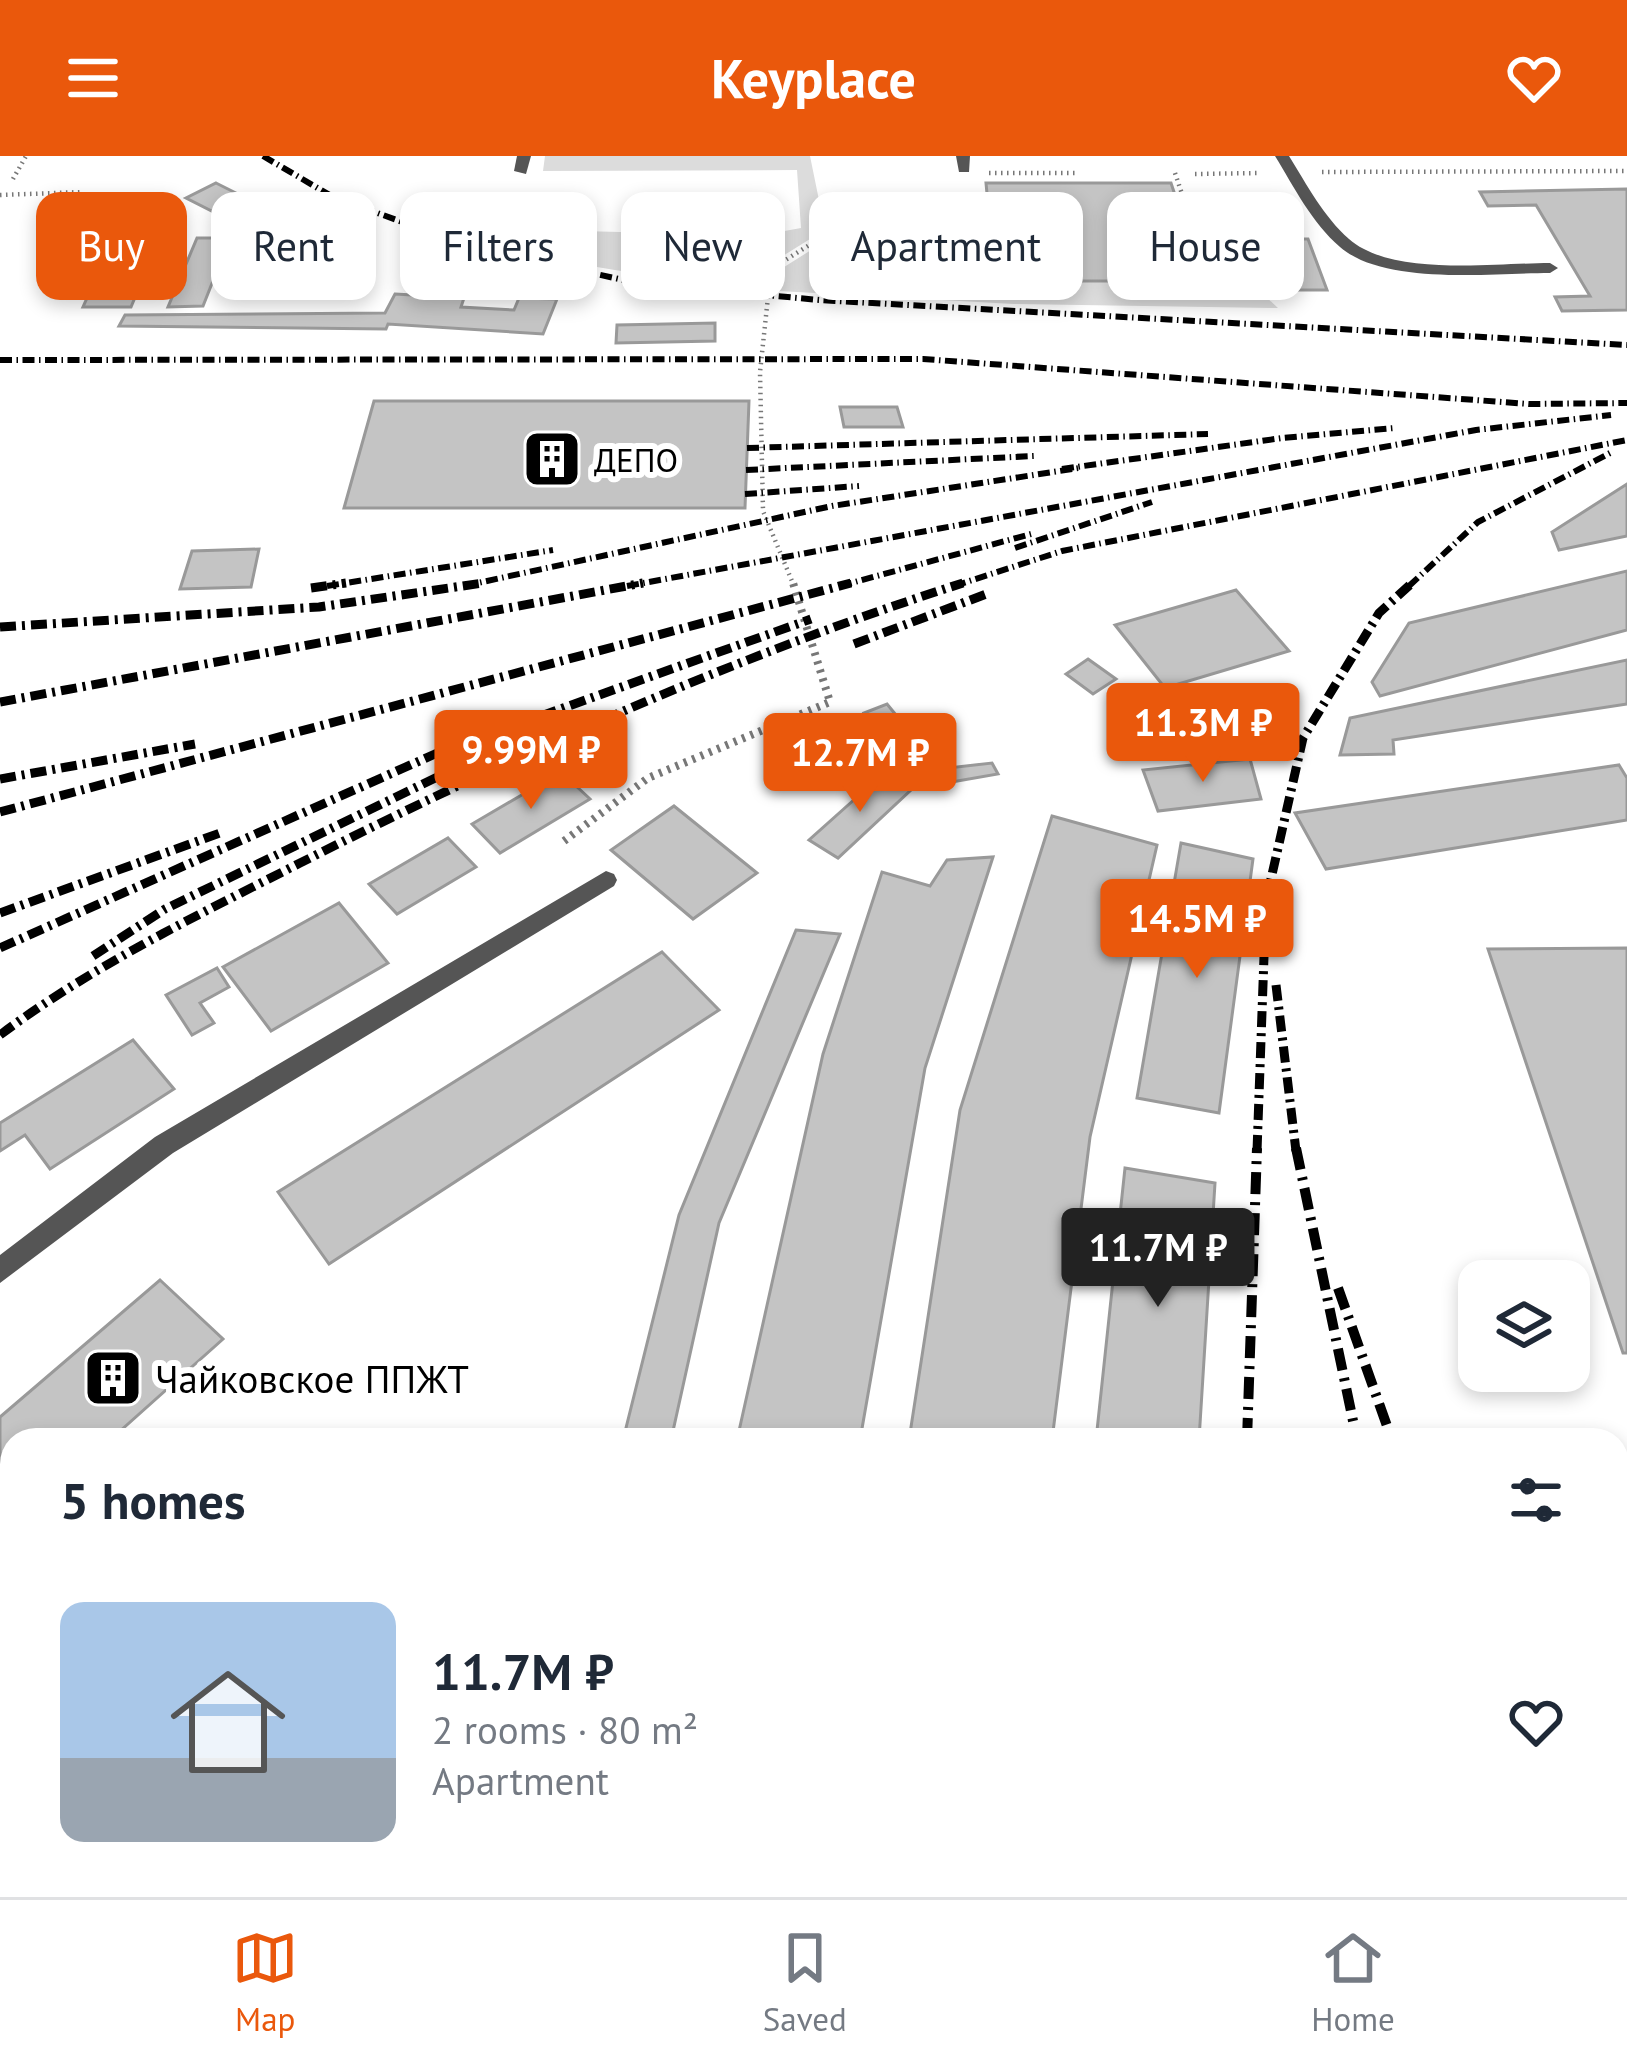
<!DOCTYPE html>
<meta charset="utf-8">
<style>
body{margin:0;font-family:"PT Sans",sans-serif;background:#f6f6f7;color:#1f2937;height:100vh;display:flex;flex-direction:column;font-size:45px;white-space:nowrap}
*{box-sizing:border-box;margin:0}
p{font-size:39px;color:#747a83}
.icon{flex:none;width:66px;height:66px;fill:none;stroke:currentColor;stroke-width:2;stroke-linecap:round;stroke-linejoin:round}
.map{position:relative;flex:1;overflow:hidden}
.drawer{position:absolute;left:0px;top:1272px;width:1629px;height:471px;display:flex;flex-direction:column;background:#fff;border-radius:36px 36px 0 0;box-shadow:0 6px 18px #0003}
.drawer>*{flex:none}
.hud{position:absolute;left:36px;top:36px;width:1557px;height:108px;display:flex;gap:24px}
.tools{position:absolute;left:1458px;top:1104px;display:grid;gap:24px}
.tools a{display:grid;place-items:center;width:132px;height:132px;border-radius:24px;background:#fff;box-shadow:0 6px 18px #0003;font-size:60px}
.price{position:absolute;translate:-50% -102px;padding:0 27px;border-radius:12px;background:#ea580c;color:#fff;font-size:39px;line-height:78px;filter:drop-shadow(0 3px 6px #0008)}
.price::after{content:'';position:absolute;left:50%;top:72px;width:36px;height:27px;margin-left:-18px;background:inherit;clip-path:polygon(0 0,100% 0,50% 100%)}
.price.selected{background:#222;color:#fff}
ul{padding:0;list-style:none}
li{display:flex;align-items:center;gap:36px;height:300px;padding:0 60px}
li span{display:grid;place-items:center;flex:none;width:336px;height:240px;border-radius:24px;color:#555}
li>.icon{margin-inline-start:auto}
span .icon{width:144px;height:144px;fill:#fffc;stroke-width:1}
li b{font-size:51px}
h2{display:flex;justify-content:space-between;align-items:center;height:144px;padding:0 60px;font-size:51px}
.chip{padding:0 42px;border-radius:24px;background:#fff;box-shadow:0 6px 18px #0003;font-size:42px;line-height:108px}
.chip.selected{background:#ea580c;color:#fff}
header{display:flex;justify-content:space-between;align-items:center;height:156px;padding:0 60px;background:#ea580c;color:#fff;font-size:54px;font-weight:700}
.menu{display:flex;justify-content:space-around;align-items:center;height:168px;border-top:3px solid #e0e1e3;background:#fff;font-size:33px;color:#747a83}
.menu a{display:grid;justify-items:center;gap:6px}
.menu .selected{color:#ea580c}
.map>svg:first-child{display:block}
.green{fill:#dcdcdc}
.building{fill:#c4c4c4;stroke:#999;stroke-width:3}
.lines{fill:none;stroke-linecap:round;stroke-linejoin:round}
.path-far1{stroke:#777;stroke-width:4.5;stroke-dasharray:1.5 4.5;stroke-linecap:butt}
.path{stroke:#777;stroke-width:8;stroke-dasharray:3 6;stroke-linecap:butt}
.service{fill:#555;fill-rule:evenodd}
.rail-far2{stroke:#000;stroke-width:6;stroke-dasharray:12 4.5 1.5 4.5;stroke-linecap:butt}
.rail-far1{stroke:#000;stroke-width:9;stroke-dasharray:16 6 3 6;stroke-linecap:butt}
.rail{stroke:#000;stroke-width:10;stroke-dasharray:22 8 3 8;stroke-linecap:butt}
.labels{text-anchor:middle;dominant-baseline:central;stroke-width:12;stroke-linejoin:round;paint-order:stroke}
.far-poi-label{font-size:33px;fill:#000;stroke:#fff;text-anchor:start}
.poi-label{font-size:39px;fill:#000;stroke:#fff;text-anchor:start}
</style>
<header><svg class="icon" aria-label="menu" viewBox="0 0 24 24"><path d="M4 6h16M4 12h16M4 18h16"/></svg>Keyplace<svg class="icon" aria-label="heart" viewBox="0 0 24 24"><path d="M12 20l-8-8c-3-5 5-10 8-4 3-6 11-1 8 4z"/></svg></header>
<div class="map">
<svg width="1627" height="1741" viewBox="0 0 1627 1741">
<rect width="100%" height="100%" fill="#fff"/>
<g class="green">
<path d="M 545,0 L 810,0 L 820,49 L 866,48 L 778,103 L 768,78 L 801,72 L 797,14 L 543,15 Z"/>
<path d="M 904,47 L 909,118 L 1033,130 L 1019,93 L 1060,93 L 1066,125 L 1124,125 L 1114,58 L 1156,58 L 1180,136 L 1264,139 L 1278,152 L 1014,148 L 779,135 L 781,113 L 884,48 Z"/>
<path d="M 414,51 L 502,73 L 743,79 C 761,96 763,108 757,131 C 639,121 523,103 410,64 Z"/>
</g>
<g class="building">
<path d="M 216,27 L 351,95 L 322,111 L 186,42 Z"/>
<path d="M 986,27 L 1171,27 L 1176,42 L 1207,42 L 1216,70 L 1183,70 L 1180,59 L 1114,58 L 1125,125 L 1065,125 L 1060,93 L 1019,93 L 1016,71 L 1071,70 L 1069,59 L 989,59 Z"/>
<path d="M 1627,33 L 1627,154 L 1562,155 L 1555,141 L 1590,140 L 1536,49 L 1488,50 L 1480,36 Z"/>
<path d="M 197,82 L 230,82 L 203,150 L 168,151 Z"/>
<path d="M 1252,83 L 1308,83 L 1327,134 L 1270,134 Z"/>
<path d="M 151,103 L 131,151 L 83,151 L 104,104 Z"/>
<path d="M 1175,113 L 1219,113 L 1224,129 L 1179,129 Z"/>
<path d="M 395,138 L 464,142 L 461,151 L 514,154 L 519,142 L 557,143 L 543,178 L 388,168 L 386,173 L 119,170 L 125,159 L 385,157 Z"/>
<path d="M 715,167 L 715,185 L 616,187 L 617,169 Z"/>
<path d="M 374,245 L 749,245 L 745,352 L 344,352 Z"/>
<path d="M 840,251 L 897,251 L 903,271 L 844,271 Z"/>
<path d="M 1627,328 L 1627,380 L 1559,394 L 1552,376 Z"/>
<path d="M 259,393 L 251,431 L 180,433 L 192,395 Z"/>
<path d="M 1627,415 L 1627,474 L 1380,540 L 1372,526 L 1409,467 Z"/>
<path d="M 1236,434 L 1289,495 L 1165,532 L 1115,469 Z"/>
<path d="M 1088,503 L 1116,523 L 1093,538 L 1066,518 Z"/>
<path d="M 1627,504 L 1627,548 L 1393,584 L 1394,598 L 1340,599 L 1350,562 Z"/>
<path d="M 887,548 L 940,613 L 992,607 L 998,618 L 917,632 L 864,557 Z"/>
<path d="M 1250,603 L 1261,643 L 1158,655 L 1143,614 Z"/>
<path d="M 1619,609 L 1627,622 L 1627,664 L 1326,713 L 1295,657 Z"/>
<path d="M 561,616 L 590,643 L 500,697 L 472,668 Z"/>
<path d="M 884,617 L 912,633 L 838,702 L 809,684 Z"/>
<path d="M 674,650 L 757,717 L 693,763 L 611,694 Z"/>
<path d="M 1052,660 L 1157,689 L 1090,981 L 1052,1284 L 909,1284 L 960,954 Z"/>
<path d="M 448,682 L 476,711 L 397,758 L 369,728 Z"/>
<path d="M 1181,687 L 1253,703 L 1219,957 L 1137,942 Z"/>
<path d="M 993,701 L 925,912 L 860,1284 L 737,1284 L 823,898 L 882,716 L 930,730 L 947,704 Z"/>
<path d="M 339,747 L 388,807 L 271,875 L 223,811 Z"/>
<path d="M 796,774 L 840,778 L 719,1067 L 671,1284 L 623,1284 L 679,1059 Z"/>
<path d="M 1627,792 L 1627,1197 L 1623,1197 L 1488,793 Z"/>
<path d="M 662,796 L 719,854 L 329,1108 L 278,1036 Z"/>
<path d="M 217,812 L 229,831 L 200,847 L 214,867 L 192,879 L 166,839 Z"/>
<path d="M 133,884 L 174,933 L 50,1013 L 25,979 L 0,995 L 0,967 Z"/>
<path d="M 1125,1012 L 1215,1027 L 1199,1284 L 1096,1284 Z"/>
<path d="M 160,1124 L 223,1183 L 110,1284 L 12,1284 L 12,1352 L 0,1339 L 0,1261 Z"/>
<path d="M 12,1570 L 12,1637 L 0,1638 L 0,1571 Z"/>
<path d="M 511,1731 L 573,1731 L 570,1741 L 509,1741 Z"/>
<path d="M 638,1731 L 782,1731 L 781,1741 L 636,1741 Z"/>
<path d="M 840,1731 L 996,1731 L 994,1741 L 839,1741 Z"/>
<path d="M 1048,1731 L 1172,1731 L 1172,1741 L 1047,1741 Z"/>
</g>
<g class="lines">
<g class="path-far1">
<path d="M 1322,16 L 1627,15"/>
<path d="M 989,17 L 1077,17"/>
<path d="M 1175,17 L 1182,38"/>
<path d="M 1195,18 L 1259,17"/>
<path d="M 13,23 L 26,0"/>
<path d="M 0,39 L 83,36"/>
<path d="M 757,80 L 767,91 L 771,113"/>
<path d="M 794,430 L 763,355 L 760,216 L 771,113 L 875,48"/>
</g>
<path class="path" d="M 564,685 L 648,622 L 830,546 L 793,427"/>
<g class="service">
<path d="M 517,0 L 531,0 L 526,18 L 514,15 Z"/>
<path d="M 956,0 L 970,0 L 969,16 L 959,16 Z"/>
<path d="M 1275,0 L 1289,0 C 1307,29 1324,61 1349,83 C 1392,121 1495,107 1550,107 L 1558,112 L 1550,117 C 1493,117 1385,130 1340,91 C 1312,67 1294,31 1275,0 Z"/>
<path d="M 606,715 L 614,718 L 617,724 L 614,730 L 173,997 L 0,1127 L 0,1099 L 155,981 Z"/>
<path d="M 0,1720 L 12,1720 L 12,1731 L 287,1731 L 283,1741 L 0,1741 Z"/>
</g>
<g class="rail-far2">
<path d="M 263,0 L 333,41 L 469,90 L 637,127 L 819,144 L 1627,189"/>
<path d="M 0,204 L 923,203 L 1529,248 L 1627,247"/>
<path d="M 747,292 L 1208,278"/>
<path d="M 1062,313 L 1282,282 L 1395,272"/>
<path d="M 746,314 L 1034,300"/>
<path d="M 745,338 L 859,330"/>
<path d="M 1015,392 L 1152,346"/>
<path d="M 327,430 L 553,394"/>
<path d="M 464,430 L 832,350 L 1079,312"/>
<path d="M 627,430 L 1476,274 L 1611,259"/>
<path d="M 840,430 L 1031,378"/>
<path d="M 954,430 L 1062,395 L 1627,284"/>
<path d="M 1409,430 L 1478,366 L 1610,297"/>
</g>
<g class="rail-far1">
<path d="M 311,432 L 346,427"/>
<path d="M 0,471 L 319,451 L 483,427"/>
<path d="M 854,488 L 989,437"/>
<path d="M 0,546 L 643,427"/>
<path d="M 0,623 L 195,588"/>
<path d="M 0,656 L 851,427"/>
<path d="M 0,757 L 220,677"/>
<path d="M 0,792 L 435,598 L 811,463"/>
<path d="M 93,800 L 165,753 L 493,594"/>
<path d="M 1276,829 L 1296,995"/>
<path d="M 0,879 C 92,810 198,759 300,707 C 514,599 735,500 963,427"/>
<path d="M 1257,995 L 1266,745 L 1303,582 L 1379,457 L 1412,427"/>
</g>
<g class="rail">
<path d="M 1296,992 L 1357,1284"/>
<path d="M 1338,1132 L 1392,1284"/>
<path d="M 1247,1284 L 1257,992"/>
<path d="M 1457,1731 L 1459,1741"/>
<path d="M 1551,1731 L 1555,1741"/>
<path d="M 1230,1741 L 1231,1731"/>
</g>
</g>
<defs>
<symbol id="building-square" viewBox="-11 -11 22 22"><rect x="-9" y="-9" width="18" height="18" rx="4" fill="#000" stroke="#fff"/><path d="M-4-6H4V6H1V3H-1V6H-4ZM-2.5-4.3h1.7v1.8h-1.7ZM.8-4.3h1.7v1.8H.8ZM-2.5-1h1.7V.8h-1.7ZM.8-1h1.7V.8H.8Z" fill="#fff"/></symbol>
</defs>
<g fill-rule="evenodd">
<use href="#building-square" x="519" y="270" width="66" height="66"/>
<use href="#building-square" x="80" y="1189" width="66" height="66"/>
</g>
<g class="labels">
<g class="far-poi-label">
<text x="594" y="303">ДЕПО</text>
</g>
<g class="poi-label">
<text x="155" y="1222">Чайковское ППЖТ</text>
</g>
</g>
</svg>
<div class="tools">
<a><svg class="icon" aria-label="layers" viewBox="0 0 24 24"><path d="M12 4l9 5-9 5-9-5zM3 14l9 5 9-5"/></svg></a>
</div>
<b class="price" style="left:1203px;top:629px">11.3M ₽</b>
<b class="price" style="left:531px;top:656px">9.99M ₽</b>
<b class="price" style="left:860px;top:659px">12.7M ₽</b>
<b class="price" style="left:1197px;top:825px">14.5M ₽</b>
<b class="price selected" style="left:1158px;top:1154px">11.7M ₽</b>
<div class="hud">
<a class="chip selected">Buy</a>
<a class="chip">Rent</a>
<a class="chip">Filters</a>
<a class="chip">New</a>
<a class="chip">Apartment</a>
<a class="chip">House</a>
</div>
<section class="drawer">
<h2>5 homes<svg class="icon" aria-label="filters" viewBox="0 0 24 24"><path d="M4 7h16M4 17h16"/><circle cx="9" cy="7" r="2"/><circle cx="15" cy="17" r="2"/></svg></h2>
<ul>
<li><span style="background:linear-gradient(#a9c7e8 65%,#9aa5b1 0)"><svg class="icon" aria-label="home" viewBox="0 0 24 24"><path d="M3 11l9-7 9 7M6 9v11h12V9"/></svg></span><div><b>11.7M ₽</b><p>2 rooms · 80 m²</p><p>Apartment</p></div><svg class="icon" aria-label="heart" viewBox="0 0 24 24"><path d="M12 20l-8-8c-3-5 5-10 8-4 3-6 11-1 8 4z"/></svg></li>
</ul>
</section>
</div>
<nav class="menu">
<a class="selected"><svg class="icon" aria-label="map" viewBox="0 0 24 24"><path d="M3 6l6-2 6 2 6-2v14l-6 2-6-2-6 2zM9 4v14M15 6v14"/></svg>Map</a>
<a><svg class="icon" aria-label="saved" viewBox="0 0 24 24"><path d="M7 4h10v16l-5-4-5 4z"/></svg>Saved</a>
<a><svg class="icon" aria-label="home" viewBox="0 0 24 24"><path d="M3 11l9-7 9 7M6 9v11h12V9"/></svg>Home</a>
</nav>
